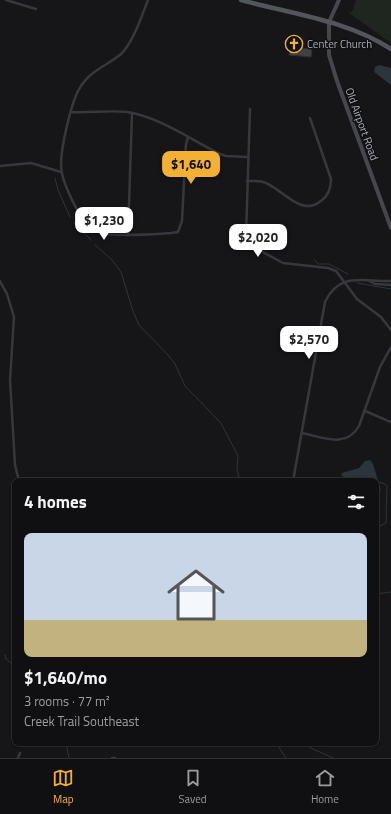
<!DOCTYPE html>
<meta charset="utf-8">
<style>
body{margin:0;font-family:"Titillium Web",sans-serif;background:#19191b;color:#f1f3f6;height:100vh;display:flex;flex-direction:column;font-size:15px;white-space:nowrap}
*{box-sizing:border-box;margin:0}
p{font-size:13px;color:#9c9d9f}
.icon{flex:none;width:22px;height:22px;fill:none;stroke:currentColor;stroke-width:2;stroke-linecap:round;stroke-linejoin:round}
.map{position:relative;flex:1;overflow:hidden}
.drawer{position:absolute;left:12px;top:478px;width:367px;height:268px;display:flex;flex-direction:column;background:#101012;border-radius:8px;box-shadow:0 1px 3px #0004,0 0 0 1px #303032}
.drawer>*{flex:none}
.price{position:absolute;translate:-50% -34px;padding:0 9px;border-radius:8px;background:#fff;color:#222;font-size:13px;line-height:26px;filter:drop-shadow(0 1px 2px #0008)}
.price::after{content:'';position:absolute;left:50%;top:24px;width:12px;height:9px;margin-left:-6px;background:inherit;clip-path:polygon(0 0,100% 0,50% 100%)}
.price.selected{background:#f2b134;color:#111}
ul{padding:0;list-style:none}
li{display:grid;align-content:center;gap:8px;height:212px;padding:0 12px}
li span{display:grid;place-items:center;height:124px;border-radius:8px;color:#555}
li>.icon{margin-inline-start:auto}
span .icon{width:72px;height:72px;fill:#fffc;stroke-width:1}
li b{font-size:17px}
h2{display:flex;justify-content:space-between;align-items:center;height:48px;padding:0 12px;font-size:17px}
.tabs{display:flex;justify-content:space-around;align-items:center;height:56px;border-top:1px solid #303032;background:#101012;font-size:11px;color:#9c9d9f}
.tabs a{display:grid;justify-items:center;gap:2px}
.tabs .selected{color:#f2b134}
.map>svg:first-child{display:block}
.green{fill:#1e261f}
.water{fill:#2c353c}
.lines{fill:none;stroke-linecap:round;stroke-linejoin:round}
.stream{stroke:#2c353c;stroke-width:1}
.building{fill:#404145;stroke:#303034}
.street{stroke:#37383d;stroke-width:2.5}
.secondary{stroke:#45474d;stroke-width:4}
.primary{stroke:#53555c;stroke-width:4.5}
.labels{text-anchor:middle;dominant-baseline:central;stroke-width:3;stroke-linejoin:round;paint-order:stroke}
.poi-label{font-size:11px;fill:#a8adb8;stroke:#111113;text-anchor:start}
.street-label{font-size:11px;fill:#a8adb8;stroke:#111113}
</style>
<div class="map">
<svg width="391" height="758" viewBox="0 0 391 758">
<rect width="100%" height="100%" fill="#161618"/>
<path class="green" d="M 356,0 L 391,0 L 391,43 L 349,13 L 352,12 Z"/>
<g class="water">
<path d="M 379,65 L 391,68 L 391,85 L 374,72 L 375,67 Z"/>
<path d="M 370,460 L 373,464 L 381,490 L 376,495 L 376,481 L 348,481 L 341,475 L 342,473 L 359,468 L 365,461 Z"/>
</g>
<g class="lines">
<g class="stream">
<path d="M 55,178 L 58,190 L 70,217"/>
<path d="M 73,222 L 91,240"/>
<path d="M 95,245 L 112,260 L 121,272 L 133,311 L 139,325 L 168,355 L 175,364 L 185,386 L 221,423 L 238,456 L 237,470 L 240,481"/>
<path d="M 315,260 L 318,264 L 329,264 L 348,274"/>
<path d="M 357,283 L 391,289"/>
<path d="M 376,481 L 385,484 L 387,486 L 386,523 L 376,528"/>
<path d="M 376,594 L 391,592"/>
<path d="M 5,655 L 6,659 L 15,666"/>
<path d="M 66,743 L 69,758"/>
<path d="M 276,743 L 286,758"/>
<path d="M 300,743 L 333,758"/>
</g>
</g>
<path class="building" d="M 293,37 L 299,40 L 298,48 L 312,49 L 311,57 L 289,55 Z"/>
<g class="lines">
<g class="street">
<path d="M 6,0 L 36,9"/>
<path d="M 148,0 C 142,15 133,43 121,54 C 108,65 90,71 81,86 C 71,100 61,148 61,165 C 61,181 81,224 95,231 C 109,238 154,234 171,233 L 178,232 L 182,221 L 186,144 L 188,138"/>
<path d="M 250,109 L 246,236 L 257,249 L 283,263 L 328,268 L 336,271 L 357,299 L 381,317 L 391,330"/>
<path d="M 72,112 C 90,113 109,110 127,112 C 160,117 191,140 220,154 L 226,156 L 248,157"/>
<path d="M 0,166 L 31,163 L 61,172"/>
<path d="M 247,181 C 253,181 260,180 266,183 C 283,190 301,217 321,201 C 328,196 331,187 331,179 L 310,118"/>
<path d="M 128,234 L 132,113"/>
<path d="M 0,281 L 7,294 L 14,317 L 10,380 L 15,465 L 19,481"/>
<path d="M 369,281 L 375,284 L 391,285"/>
<path d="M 365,411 L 391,422"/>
<path d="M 302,433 C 322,437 346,449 359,426 L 380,367 L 391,347"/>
<path d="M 293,481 L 325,302 C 340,271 363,282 391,281"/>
<path d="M 18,758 L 20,753"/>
<path d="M 112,758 L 115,758"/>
</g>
<path class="secondary" d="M 339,0 L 329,22 L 329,55 L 337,81 L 391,228"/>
<path class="primary" d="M 241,0 C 292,14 346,20 391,49"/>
</g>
<defs>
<symbol id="church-ring" viewBox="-11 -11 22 22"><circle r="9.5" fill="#111113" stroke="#f2b134" stroke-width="1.5"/><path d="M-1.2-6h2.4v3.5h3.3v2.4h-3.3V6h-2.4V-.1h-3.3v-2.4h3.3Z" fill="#f2b134"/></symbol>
</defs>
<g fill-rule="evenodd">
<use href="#church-ring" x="284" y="34" width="20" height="20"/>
</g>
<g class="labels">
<g class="poi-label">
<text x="307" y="44">Center Church</text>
</g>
<g class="street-label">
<text transform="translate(362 124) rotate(70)">Old Airport Road</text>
</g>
</g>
</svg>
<b class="price selected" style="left:191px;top:185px">$1,640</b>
<b class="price" style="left:104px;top:241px">$1,230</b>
<b class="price" style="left:258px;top:258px">$2,020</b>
<b class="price" style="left:309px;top:360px">$2,570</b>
<section class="drawer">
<h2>4 homes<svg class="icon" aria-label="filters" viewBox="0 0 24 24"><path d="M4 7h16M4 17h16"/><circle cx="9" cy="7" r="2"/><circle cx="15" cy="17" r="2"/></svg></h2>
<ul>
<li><span style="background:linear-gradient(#c9d6e8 70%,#c2b280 0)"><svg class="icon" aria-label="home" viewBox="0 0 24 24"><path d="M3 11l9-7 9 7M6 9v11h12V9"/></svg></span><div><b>$1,640/mo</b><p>3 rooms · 77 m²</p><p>Creek Trail Southeast</p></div></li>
</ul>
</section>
</div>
<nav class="tabs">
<a class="selected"><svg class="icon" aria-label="map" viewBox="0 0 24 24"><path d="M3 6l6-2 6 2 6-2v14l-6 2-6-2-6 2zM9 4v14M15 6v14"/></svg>Map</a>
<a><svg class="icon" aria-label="saved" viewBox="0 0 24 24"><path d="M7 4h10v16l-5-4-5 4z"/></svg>Saved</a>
<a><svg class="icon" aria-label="home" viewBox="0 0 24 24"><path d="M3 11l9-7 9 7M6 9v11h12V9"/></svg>Home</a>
</nav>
